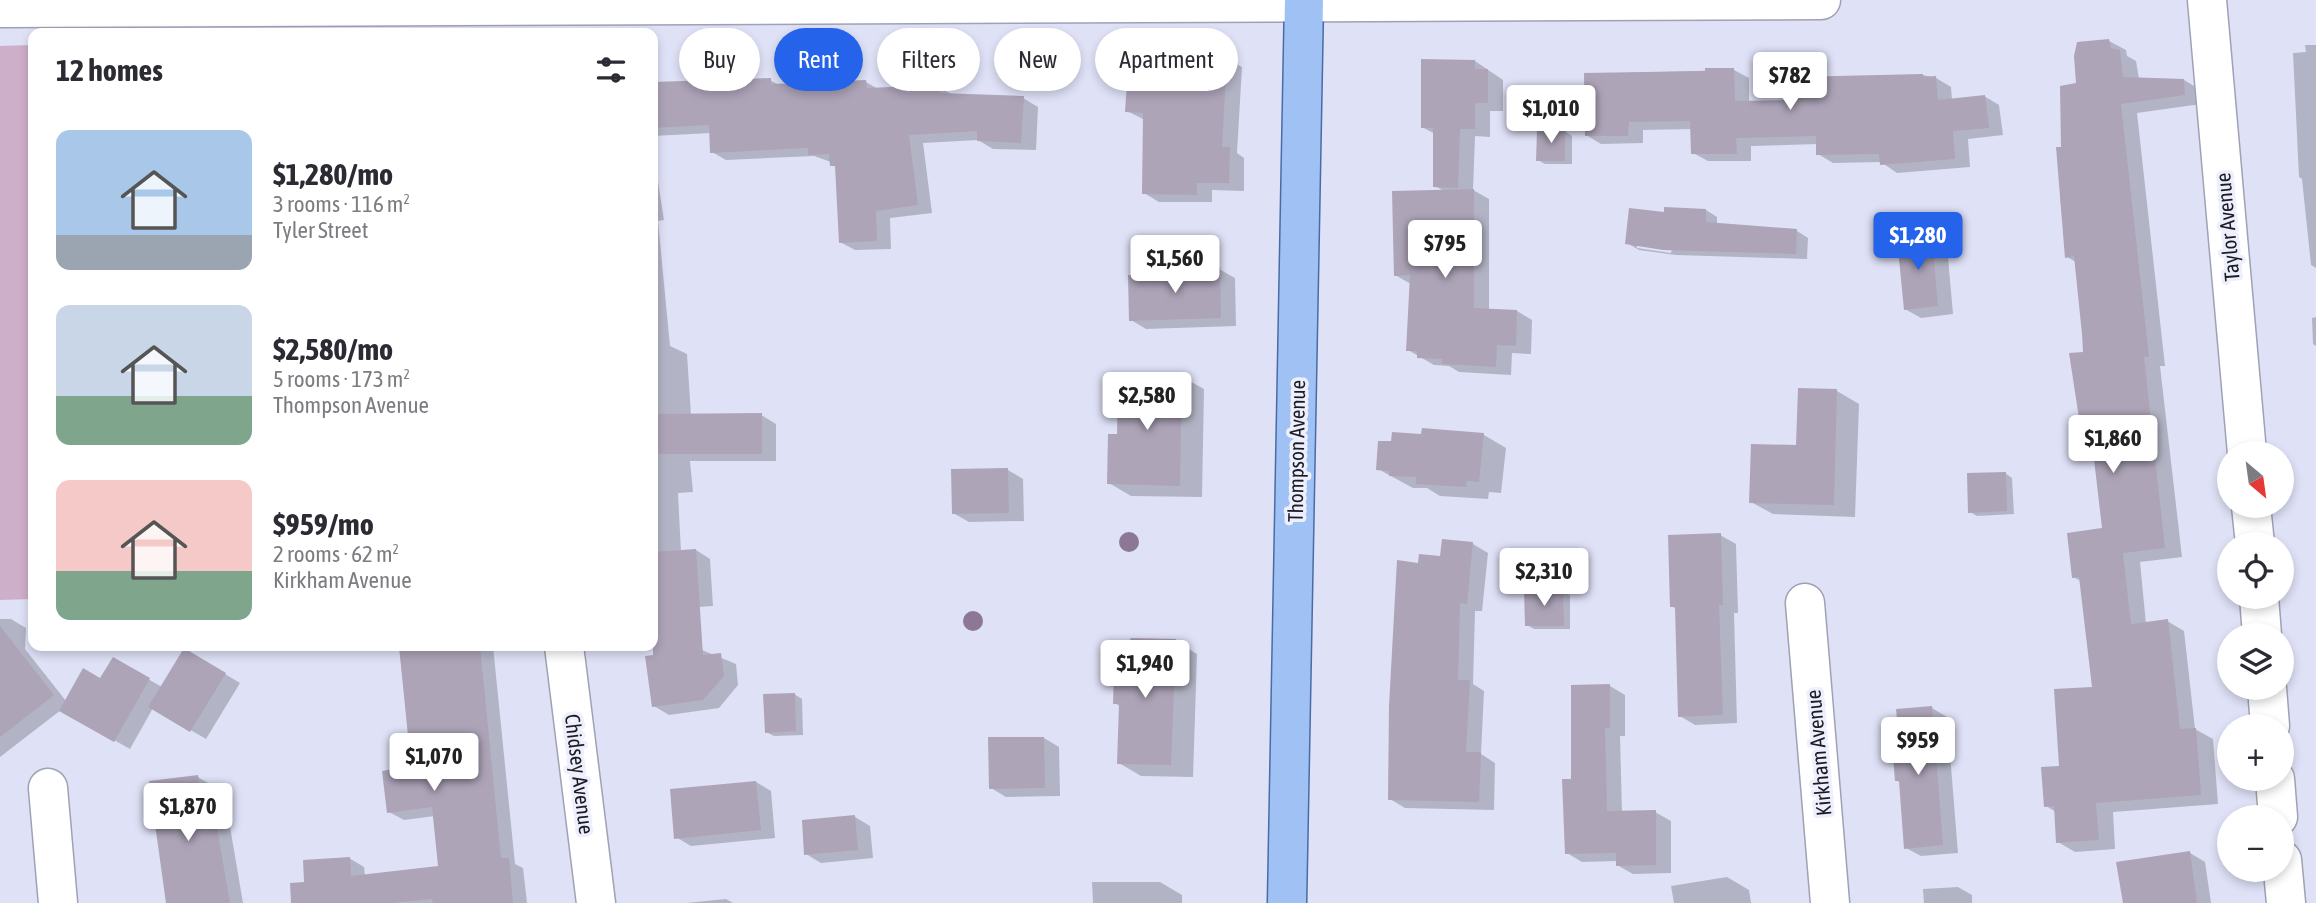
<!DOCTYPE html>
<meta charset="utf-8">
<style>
body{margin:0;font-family:"Asap Condensed",sans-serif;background:#f2f2f3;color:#2b2b33;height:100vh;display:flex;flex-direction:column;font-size:26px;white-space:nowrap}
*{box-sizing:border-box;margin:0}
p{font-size:23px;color:#7c7c81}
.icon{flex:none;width:38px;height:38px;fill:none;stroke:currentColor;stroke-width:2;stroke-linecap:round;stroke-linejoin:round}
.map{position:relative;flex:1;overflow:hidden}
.sheet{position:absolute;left:28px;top:28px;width:630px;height:623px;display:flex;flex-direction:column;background:#fff;border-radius:14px;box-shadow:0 4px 10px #0003}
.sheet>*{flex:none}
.top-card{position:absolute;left:679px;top:28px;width:665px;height:63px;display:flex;gap:14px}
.needle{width:46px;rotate:151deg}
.fabs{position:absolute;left:2217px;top:441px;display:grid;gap:14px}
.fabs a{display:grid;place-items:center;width:77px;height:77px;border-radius:50%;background:#fff;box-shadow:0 4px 10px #0003;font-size:35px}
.price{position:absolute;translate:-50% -60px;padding:0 16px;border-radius:7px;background:#fff;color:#222;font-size:23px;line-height:46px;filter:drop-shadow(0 2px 4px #0008)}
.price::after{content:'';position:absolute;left:50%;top:42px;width:21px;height:16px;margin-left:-10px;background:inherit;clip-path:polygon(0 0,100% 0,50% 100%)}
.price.on{background:#2563eb;color:#fff}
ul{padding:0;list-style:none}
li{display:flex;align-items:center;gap:21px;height:175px;padding:0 28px}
li span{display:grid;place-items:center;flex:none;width:196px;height:140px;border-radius:14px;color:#555}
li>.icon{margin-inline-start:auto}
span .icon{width:84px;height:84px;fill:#fffc;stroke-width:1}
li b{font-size:30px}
h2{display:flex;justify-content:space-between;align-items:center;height:84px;padding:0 28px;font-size:30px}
.chip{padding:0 24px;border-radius:32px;background:#fff;box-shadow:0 4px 10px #0003;font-size:24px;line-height:63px}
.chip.on{background:#2563eb;color:#fff}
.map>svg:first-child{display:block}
.green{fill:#ceafca}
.shadow{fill:#0003;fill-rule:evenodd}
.building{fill:#ada4b8}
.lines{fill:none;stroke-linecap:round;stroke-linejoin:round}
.minor-casing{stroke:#9fa1b5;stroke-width:41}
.major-casing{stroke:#486ca6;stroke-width:41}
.minor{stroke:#fff;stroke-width:38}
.major{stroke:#a0c1f4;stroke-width:38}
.tree{fill:#8d7796}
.labels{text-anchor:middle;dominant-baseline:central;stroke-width:7;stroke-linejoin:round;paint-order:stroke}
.street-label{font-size:21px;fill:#1a1b23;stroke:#eeeffc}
</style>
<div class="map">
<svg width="2316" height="903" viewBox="0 0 2316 903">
<rect width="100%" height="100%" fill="#dfe1f7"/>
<path class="green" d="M 33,45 L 33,599 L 0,600 L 0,46 Z"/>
<g class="shadow">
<path d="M 2109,41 L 2126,50 L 2127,56 L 2136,61 L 2139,79 L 2184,80 L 2201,90 L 2201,104 L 2137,113 L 2165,366 L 2160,366 L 2182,557 L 2140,562 L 2146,624 L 2167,621 L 2184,631 L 2195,729 L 2213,739 L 2218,804 L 2113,812 L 2115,849 L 2075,852 L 2058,842 L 2056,812 L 2046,806 L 2094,689 L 2081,581 L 2073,577 L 2104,530 L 2095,449 L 2084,443 L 2085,353 L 2076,262 L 2067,257 L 2060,197 L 2064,197 L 2063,148 L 2078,84 Z"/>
<path d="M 2305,45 L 2316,45 L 2316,268 L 2311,265 L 2302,179 L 2299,177 L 2293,53 L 2306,52 Z"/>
<path d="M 1226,58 L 1242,67 L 1237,153 L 1244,158 L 1244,191 L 1212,190 L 1212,202 L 1159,202 L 1144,193 L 1145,120 L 1127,111 L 1186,72 Z"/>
<path d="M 1475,61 L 1503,80 L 1503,111 L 1490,111 L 1490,137 L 1475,136 L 1473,190 L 1489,199 L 1489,310 L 1517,311 L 1532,320 L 1531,354 L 1512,353 L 1511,375 L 1459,372 L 1449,366 L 1434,365 L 1408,350 L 1411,284 L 1395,275 L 1444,191 L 1435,186 L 1435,134 L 1422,127 Z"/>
<path d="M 1734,70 L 1749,78 L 1749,102 L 1796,102 L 1923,75 L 1936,78 L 1951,87 L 1952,100 L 1984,96 L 1999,105 L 2003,135 L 1968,139 L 1970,167 L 1897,173 L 1881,162 L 1833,163 L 1818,154 L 1818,144 L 1751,146 L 1751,161 L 1708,161 L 1693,153 L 1692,129 L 1643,130 L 1643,143 L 1601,144 L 1586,135 L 1586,74 Z"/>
<path d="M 770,80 L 779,85 L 866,82 L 878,89 L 939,87 L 953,95 L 1023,98 L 1038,107 L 1036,150 L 993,149 L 978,140 L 923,143 L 932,213 L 890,218 L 891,249 L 855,250 L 840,242 L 837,169 L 831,162 L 814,156 L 726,160 L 712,152 L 711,133 L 653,136 L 653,85 Z"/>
<path d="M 1565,131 L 1572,136 L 1572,164 L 1545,164 L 1538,160 Z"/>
<path d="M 653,149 L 664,220 L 658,221 L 670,346 L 687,354 L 691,415 L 761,415 L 776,424 L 776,461 L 690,461 L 693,492 L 678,493 L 681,552 L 696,550 L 710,559 L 713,606 L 653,610 Z"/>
<path d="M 1706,210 L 1717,217 L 1717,225 L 1797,231 L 1808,238 L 1807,259 L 1676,255 L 1639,250 L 1627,243 L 1666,214 ZM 1637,244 L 1672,249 L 1671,253 L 1637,248 Z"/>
<path d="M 1931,237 L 1947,246 L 1953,314 L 1921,318 L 1905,309 Z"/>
<path d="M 1219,269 L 1235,278 L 1236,326 L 1146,329 L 1131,320 Z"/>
<path d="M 2316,317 L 2316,346 L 2313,344 L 2312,318 Z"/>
<path d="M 1182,377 L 1204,389 L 1202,497 L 1131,496 L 1109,483 L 1119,436 Z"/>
<path d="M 1837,391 L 1859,404 L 1855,517 L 1773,514 L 1751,502 L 1798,447 Z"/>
<path d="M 1423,430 L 1484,435 L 1506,448 L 1501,493 L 1489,492 L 1488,499 L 1440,496 L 1427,488 L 1413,488 L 1378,469 L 1423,436 Z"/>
<path d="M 1008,470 L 1023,479 L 1024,521 L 969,522 L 953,513 Z"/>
<path d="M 2005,473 L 2012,478 L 2014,514 L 1977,516 L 1970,512 Z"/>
<path d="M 1720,535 L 1736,544 L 1738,613 L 1734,613 L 1737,723 L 1695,725 L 1680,716 L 1676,609 L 1672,606 Z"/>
<path d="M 1473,544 L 1488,553 L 1482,611 L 1475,611 L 1473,684 L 1484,691 L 1481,754 L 1495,763 L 1494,810 L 1405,808 L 1390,799 L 1420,564 Z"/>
<path d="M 1563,591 L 1570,595 L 1570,629 L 1534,629 L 1527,625 Z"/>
<path d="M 0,619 L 11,619 L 26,628 L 25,649 L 66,701 L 101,681 L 113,659 L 162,687 L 200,659 L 240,683 L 206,739 L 153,708 L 130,749 L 61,710 L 0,757 Z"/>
<path d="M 1175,641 L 1197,654 L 1193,777 L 1141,776 L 1119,763 L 1121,707 L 1115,703 Z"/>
<path d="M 399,646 L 493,646 L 515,864 L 523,868 L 527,903 L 308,903 L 349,858 L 364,867 L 365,876 L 440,867 L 435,816 L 404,820 L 389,812 L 413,768 Z"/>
<path d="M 702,650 L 736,664 L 738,685 L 719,708 L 669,715 L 654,706 Z"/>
<path d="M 1610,686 L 1625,695 L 1625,736 L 1620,736 L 1622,812 L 1655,812 L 1671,821 L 1671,873 L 1633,874 L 1617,865 L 1617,861 L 1582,862 L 1567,853 Z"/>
<path d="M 794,694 L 802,699 L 803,735 L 774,736 L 766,732 Z"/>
<path d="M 1932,708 L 1947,717 L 1958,853 L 1921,856 L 1906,848 L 1901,783 L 1896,780 L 1900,731 Z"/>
<path d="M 1044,738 L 1059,747 L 1060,796 L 1006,797 L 991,788 Z"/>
<path d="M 198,777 L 213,786 L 216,802 L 227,809 L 243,903 L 167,903 Z"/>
<path d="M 756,782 L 771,791 L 775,838 L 691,846 L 676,837 Z"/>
<path d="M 855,817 L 870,826 L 873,858 L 821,863 L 806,854 Z"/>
<path d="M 2190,853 L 2205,862 L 2211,903 L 2124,903 Z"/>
<path d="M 1727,877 L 1749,890 L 1751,903 L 1674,903 L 1671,886 Z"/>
<path d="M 1092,882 L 1160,882 L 1182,895 L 1182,903 L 1093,903 Z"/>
<path d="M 1958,887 L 1972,895 L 1972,903 L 1924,903 L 1923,889 Z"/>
<path d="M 726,899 L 733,903 L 686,903 Z"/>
</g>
<g class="building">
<path d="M 2109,39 L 2111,48 L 2120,50 L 2123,77 L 2184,79 L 2185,95 L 2121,104 L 2149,357 L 2144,357 L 2165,548 L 2123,553 L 2131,624 L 2168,619 L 2180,729 L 2196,728 L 2201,795 L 2096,803 L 2099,840 L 2056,843 L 2054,806 L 2044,807 L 2041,767 L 2059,766 L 2054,689 L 2092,687 L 2079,577 L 2072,578 L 2067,533 L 2102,528 L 2092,442 L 2083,444 L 2069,353 L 2083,352 L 2082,334 L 2074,256 L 2065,258 L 2056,147 L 2061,147 L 2060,86 L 2076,83 L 2074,56 L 2077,42 Z"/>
<path d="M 1186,55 L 1227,57 L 1222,147 L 1230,147 L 1229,183 L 1197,183 L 1197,195 L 1142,194 L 1143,113 L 1125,112 L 1128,67 L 1185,70 Z"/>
<path d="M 1421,59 L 1475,60 L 1475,69 L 1488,69 L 1488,103 L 1475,103 L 1475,129 L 1460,129 L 1458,188 L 1433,187 L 1433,128 L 1421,128 Z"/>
<path d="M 1705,68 L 1734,68 L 1735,101 L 1794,100 L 1793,77 L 1923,74 L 1923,77 L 1936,76 L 1938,100 L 1985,95 L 1989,128 L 1953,131 L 1955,159 L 1880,165 L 1879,154 L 1816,155 L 1816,136 L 1736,138 L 1737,154 L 1691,154 L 1690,121 L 1629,122 L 1628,136 L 1585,136 L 1584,73 L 1705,71 Z"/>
<path d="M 771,78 L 771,84 L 866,80 L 867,88 L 939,85 L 940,93 L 1024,96 L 1021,143 L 977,141 L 977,131 L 909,135 L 918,205 L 876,211 L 877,241 L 839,243 L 835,166 L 830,166 L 829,154 L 808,155 L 808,148 L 710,153 L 709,125 L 653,128 L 653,82 Z"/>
<path d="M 1537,129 L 1565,130 L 1565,161 L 1536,161 Z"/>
<path d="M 1474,189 L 1474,308 L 1517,310 L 1516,346 L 1497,345 L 1496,367 L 1442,364 L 1442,359 L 1417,358 L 1417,351 L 1406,351 L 1410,275 L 1394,276 L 1392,191 Z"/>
<path d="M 1664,207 L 1706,209 L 1706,222 L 1797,229 L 1796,254 L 1663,250 L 1625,244 L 1629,208 L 1664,212 Z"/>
<path d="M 1932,236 L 1938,306 L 1904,310 L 1897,238 Z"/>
<path d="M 1220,267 L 1221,318 L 1129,321 L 1128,275 L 1154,274 L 1160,269 Z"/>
<path d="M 1134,374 L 1182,375 L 1180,486 L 1107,484 L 1108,434 L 1117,434 L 1118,378 L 1134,379 Z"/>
<path d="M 1798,388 L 1837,389 L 1834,505 L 1749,503 L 1751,444 L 1796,445 Z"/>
<path d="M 762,413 L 762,454 L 653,454 L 653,414 Z"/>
<path d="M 1422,428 L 1484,433 L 1479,482 L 1467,481 L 1466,487 L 1416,484 L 1416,477 L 1389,476 L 1389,471 L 1376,470 L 1378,441 L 1391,441 L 1392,432 L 1421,434 Z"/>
<path d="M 1008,468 L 1009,513 L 952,514 L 951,469 Z"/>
<path d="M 2006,472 L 2007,511 L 1968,513 L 1967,473 Z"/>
<path d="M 1721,533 L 1723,605 L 1719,605 L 1723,715 L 1678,717 L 1675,607 L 1670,607 L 1668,535 Z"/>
<path d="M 1442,539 L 1473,542 L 1467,604 L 1460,603 L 1458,680 L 1470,680 L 1466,752 L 1481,752 L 1479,802 L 1388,800 L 1389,706 L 1397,560 L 1418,563 L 1419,554 L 1440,556 Z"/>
<path d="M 696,549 L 703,655 L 721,653 L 724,676 L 703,700 L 652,707 L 645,656 L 653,655 L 653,552 Z"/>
<path d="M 1524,589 L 1563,589 L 1564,626 L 1525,626 Z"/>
<path d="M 0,626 L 54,695 L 0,737 Z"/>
<path d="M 1131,638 L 1176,639 L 1171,765 L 1117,764 L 1119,704 L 1113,704 L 1115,644 L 1127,645 Z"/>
<path d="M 399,646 L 480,646 L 501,858 L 509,858 L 513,903 L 433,903 L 432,899 L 392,903 L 291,903 L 290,883 L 304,882 L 303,860 L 350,857 L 351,876 L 438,866 L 432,807 L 387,813 L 382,771 L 411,766 Z"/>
<path d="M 184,648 L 226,673 L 190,732 L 148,707 Z"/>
<path d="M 113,657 L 150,678 L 114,742 L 59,711 L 83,668 L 100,678 Z"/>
<path d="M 1610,684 L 1610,728 L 1605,728 L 1607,811 L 1656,810 L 1656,865 L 1616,866 L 1616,853 L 1565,854 L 1562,779 L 1571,779 L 1571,685 Z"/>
<path d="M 795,693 L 796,731 L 765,733 L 763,694 Z"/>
<path d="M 1932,706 L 1943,845 L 1904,849 L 1899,781 L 1895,781 L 1891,730 L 1898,729 L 1896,709 Z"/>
<path d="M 988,737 L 1044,737 L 1045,788 L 989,789 Z"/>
<path d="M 198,775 L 202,800 L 212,799 L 230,903 L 166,903 L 149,781 Z"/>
<path d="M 756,781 L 761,830 L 674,839 L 670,789 Z"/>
<path d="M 855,815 L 858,850 L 804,855 L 802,820 Z"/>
<path d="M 2190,851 L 2197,903 L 2123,903 L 2116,862 Z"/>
</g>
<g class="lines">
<defs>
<g id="minor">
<path d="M 2207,0 L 2247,453"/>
<path d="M 0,8 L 1821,0"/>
<path d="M 2251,506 L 2255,544"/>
<path d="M 2259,597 L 2262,635"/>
<path d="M 1805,603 L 1830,903"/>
<path d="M 564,646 L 596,903"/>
<path d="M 2267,688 L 2270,726"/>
<path d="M 2275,779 L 2278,817"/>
<path d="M 48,788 L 58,903"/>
<path d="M 2282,860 L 2286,903"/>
</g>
<path id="major" d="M 1287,903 L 1304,0"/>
</defs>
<use href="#minor" class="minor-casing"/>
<use href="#major" class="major-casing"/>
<use href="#minor" class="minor"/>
<use href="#major" class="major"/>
</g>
<g class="tree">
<circle cx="1129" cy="542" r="10"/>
<circle cx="973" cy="621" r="10"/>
</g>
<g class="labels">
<g class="street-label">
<text transform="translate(2227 227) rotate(-95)">Taylor Avenue</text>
<text transform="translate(1296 451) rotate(-89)">Thompson Avenue</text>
<text transform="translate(1818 753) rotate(-95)">Kirkham Avenue</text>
<text transform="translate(580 774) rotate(83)">Chidsey Avenue</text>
</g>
</g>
</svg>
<div class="fabs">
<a><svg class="needle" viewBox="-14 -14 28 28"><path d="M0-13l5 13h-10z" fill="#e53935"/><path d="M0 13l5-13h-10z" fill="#7c7c81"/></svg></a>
<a><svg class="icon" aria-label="locate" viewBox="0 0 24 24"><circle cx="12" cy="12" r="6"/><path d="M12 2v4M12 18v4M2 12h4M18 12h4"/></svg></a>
<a><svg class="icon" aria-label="layers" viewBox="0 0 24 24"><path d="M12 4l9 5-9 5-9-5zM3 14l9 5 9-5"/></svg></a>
<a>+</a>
<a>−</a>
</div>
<b class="price" style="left:1790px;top:112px">$782</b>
<b class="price" style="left:1551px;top:145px">$1,010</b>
<b class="price on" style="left:1918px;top:272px">$1,280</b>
<b class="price" style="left:1445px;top:280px">$795</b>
<b class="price" style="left:1175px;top:295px">$1,560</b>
<b class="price" style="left:1147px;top:432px">$2,580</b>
<b class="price" style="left:2113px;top:475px">$1,860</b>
<b class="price" style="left:1544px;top:608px">$2,310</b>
<b class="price" style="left:1145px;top:700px">$1,940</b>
<b class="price" style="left:1918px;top:777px">$959</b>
<b class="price" style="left:434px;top:793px">$1,070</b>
<b class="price" style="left:188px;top:843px">$1,870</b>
<div class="top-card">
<a class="chip">Buy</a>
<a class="chip on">Rent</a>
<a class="chip">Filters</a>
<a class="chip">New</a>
<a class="chip">Apartment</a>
</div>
<section class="sheet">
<h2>12 homes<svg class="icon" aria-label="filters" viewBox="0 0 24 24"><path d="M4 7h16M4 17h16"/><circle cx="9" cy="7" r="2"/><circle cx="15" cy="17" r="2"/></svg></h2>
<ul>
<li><span style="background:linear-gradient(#a9c7e8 75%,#9aa5b1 0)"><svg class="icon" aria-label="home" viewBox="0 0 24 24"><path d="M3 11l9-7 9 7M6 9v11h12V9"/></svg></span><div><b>$1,280/mo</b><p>3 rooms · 116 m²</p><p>Tyler Street</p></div></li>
<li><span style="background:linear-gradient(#c9d6e8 65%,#7fa58c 0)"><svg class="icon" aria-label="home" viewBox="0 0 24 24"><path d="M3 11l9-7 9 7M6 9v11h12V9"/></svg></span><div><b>$2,580/mo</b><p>5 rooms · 173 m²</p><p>Thompson Avenue</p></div></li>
<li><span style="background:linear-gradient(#f6c9c9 65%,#7fa58c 0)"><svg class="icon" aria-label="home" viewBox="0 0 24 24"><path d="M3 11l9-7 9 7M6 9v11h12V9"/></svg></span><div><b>$959/mo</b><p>2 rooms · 62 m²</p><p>Kirkham Avenue</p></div></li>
</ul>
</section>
</div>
